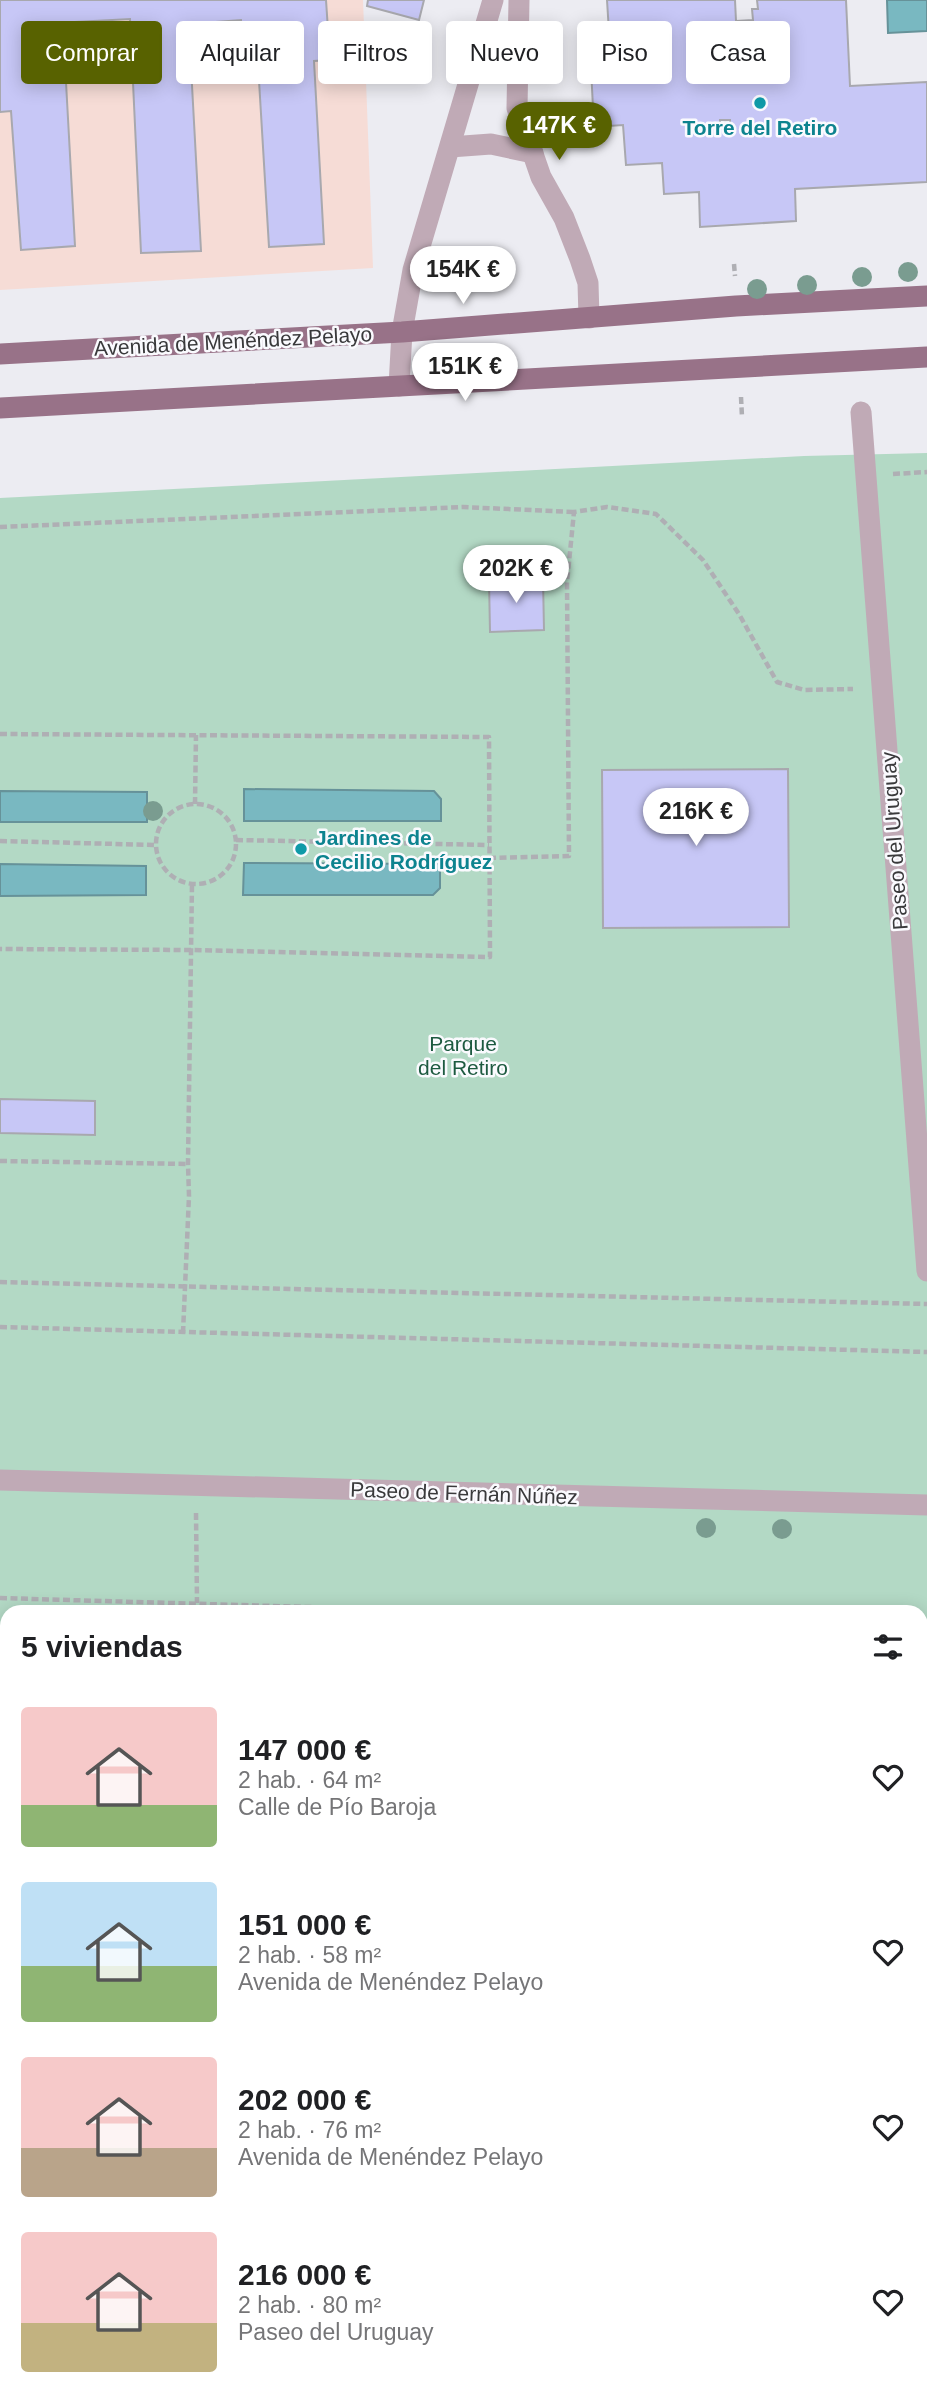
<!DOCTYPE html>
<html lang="es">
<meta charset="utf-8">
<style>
body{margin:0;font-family:Helvetica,sans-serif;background:#f2f2f2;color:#202124;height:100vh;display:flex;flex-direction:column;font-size:26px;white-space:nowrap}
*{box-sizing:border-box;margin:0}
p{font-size:23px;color:#757577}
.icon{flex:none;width:38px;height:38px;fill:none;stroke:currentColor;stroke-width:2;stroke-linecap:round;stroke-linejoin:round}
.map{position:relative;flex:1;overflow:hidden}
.details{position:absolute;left:0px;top:1605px;width:928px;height:800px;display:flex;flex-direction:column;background:#fff;border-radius:21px 21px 0 0;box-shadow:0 4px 18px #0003}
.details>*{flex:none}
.top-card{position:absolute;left:21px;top:21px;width:886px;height:63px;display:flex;gap:14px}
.price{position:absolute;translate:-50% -60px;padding:0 16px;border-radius:24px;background:#fff;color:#222;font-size:23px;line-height:46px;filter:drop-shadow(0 2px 4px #0008)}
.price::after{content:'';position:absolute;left:50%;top:42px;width:21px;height:16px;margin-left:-10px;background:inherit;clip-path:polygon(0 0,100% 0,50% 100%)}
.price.active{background:#586200;color:#fff}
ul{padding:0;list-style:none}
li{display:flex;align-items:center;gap:21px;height:175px;padding:0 21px}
li span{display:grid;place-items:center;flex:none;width:196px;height:140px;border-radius:7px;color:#555}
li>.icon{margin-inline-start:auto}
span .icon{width:84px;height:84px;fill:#fffc;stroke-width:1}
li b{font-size:30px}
h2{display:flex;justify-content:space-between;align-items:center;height:84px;padding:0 21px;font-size:30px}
.tag{padding:0 24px;border-radius:7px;background:#fff;box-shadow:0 4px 18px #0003;font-size:24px;line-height:63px}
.tag.active{background:#586200;color:#fff}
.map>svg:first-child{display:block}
.medical{fill:#f6dcd6}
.green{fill:#b3d9c5;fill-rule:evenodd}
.water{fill:#79b8c1;stroke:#669299;stroke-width:2}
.building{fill:#c7c7f6;stroke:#a8a8ae;stroke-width:2;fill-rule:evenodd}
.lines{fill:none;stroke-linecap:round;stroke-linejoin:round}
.path{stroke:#afafb4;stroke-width:4.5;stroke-dasharray:7 3.5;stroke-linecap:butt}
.minor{stroke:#c0aab6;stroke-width:21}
.major{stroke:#987288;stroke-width:21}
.tree{fill:#7a9c90}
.culture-dot{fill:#0f9aa8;stroke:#fafafe;stroke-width:2.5}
.labels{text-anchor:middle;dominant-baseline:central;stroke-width:5;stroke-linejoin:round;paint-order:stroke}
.culture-label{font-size:21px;font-weight:bold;fill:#0d838f;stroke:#fafafe}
.street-label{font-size:21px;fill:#39393b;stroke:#fafafe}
.park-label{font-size:21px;fill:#1d5a40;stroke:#fafafe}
</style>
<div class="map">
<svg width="927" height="2404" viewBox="0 0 927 2404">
<rect width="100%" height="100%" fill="#ececf2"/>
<path class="medical" d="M 0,0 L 363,0 L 373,268 L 0,290 Z"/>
<path class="green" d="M 927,453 L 927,2404 L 0,2404 L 0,498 L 804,456 ZM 7,1612 L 920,1612 L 920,2398 L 7,2398 Z"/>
<g class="water">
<path d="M 887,0 L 927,0 L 927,31 L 888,33 Z"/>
<path d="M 244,789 L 434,791 L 441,799 L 441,821 L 244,821 Z"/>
<path d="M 0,791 L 147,792 L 147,822 L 0,822 Z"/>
<path d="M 244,863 L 440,864 L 440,888 L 433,895 L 243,895 Z"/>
<path d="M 0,864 L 146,866 L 146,895 L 0,896 Z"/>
</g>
<g class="building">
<path d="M 0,0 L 326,0 L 330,60 L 314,61 L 324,244 L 269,247 L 258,64 L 243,63 L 241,20 L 203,23 L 205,66 L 191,67 L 201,251 L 141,253 L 130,19 L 76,22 L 78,63 L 65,64 L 75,246 L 21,250 L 11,111 L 0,112 Z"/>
<path d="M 368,0 L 424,0 L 419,20 L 367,6 Z"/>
<path d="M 607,0 L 735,0 L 736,21 L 753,20 L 752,9 L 758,9 L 757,0 L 846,0 L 850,86 L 927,82 L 927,182 L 795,189 L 796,221 L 700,227 L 699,192 L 664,194 L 662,163 L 626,165 L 623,125 L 594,127 L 590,49 L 610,48 ZM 720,120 L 730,120 L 730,129 L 720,129 Z"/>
<path d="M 543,579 L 544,630 L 490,632 L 489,580 Z"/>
<path d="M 788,769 L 789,927 L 603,928 L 602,770 Z"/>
<path d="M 0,1099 L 95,1101 L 95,1135 L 0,1133 Z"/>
<path d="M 927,1926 L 927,1966 L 920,1967 L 920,1927 Z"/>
</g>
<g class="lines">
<g class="path">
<path d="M 734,264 L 735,276"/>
<path d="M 741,397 L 742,417"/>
<path d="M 893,474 L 927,472"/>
<path d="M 0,527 L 463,507 L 574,512"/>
<path d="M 0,734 L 489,737 L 490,957 L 192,950 L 0,949"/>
<path d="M 195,804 L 196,735"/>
<circle cx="196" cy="844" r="40"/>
<path d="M 236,840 L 489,845"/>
<path d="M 0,841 L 156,845"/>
<path d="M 489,858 L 569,856 L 567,582 L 574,512 L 607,507 L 656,514 L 703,560 L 739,614 L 777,682 L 804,690 L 853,689"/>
<path d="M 0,1161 L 188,1164"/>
<path d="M 0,1282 L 927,1304"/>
<path d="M 0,1327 L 927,1352"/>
<path d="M 183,1333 L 189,1196 L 188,1164 L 192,883"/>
<path d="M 196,1513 L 197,1603"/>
<path d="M 0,1598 L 479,1612"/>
<path d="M 920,1625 L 927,1625"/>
<path d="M 0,1924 L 7,1926"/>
<path d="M 0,1945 L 7,1941"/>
<path d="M 0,2151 L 7,2151"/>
<path d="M 920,2285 L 927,2290"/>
<path d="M 920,2304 L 927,2303"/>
<path d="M 0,2362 L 7,2362"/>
<path d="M 797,2398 L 799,2404"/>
<path d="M 396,2404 L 401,2398"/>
<path d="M 718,2404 L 722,2398"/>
</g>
<g class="minor">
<path d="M 519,0 L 517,108 L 541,177 L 564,218 L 580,259 L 588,283 L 589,318"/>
<path d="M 450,147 L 491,144 L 533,153"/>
<path d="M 399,386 L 402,332 L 413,270 L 493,0"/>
<path d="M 861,412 L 927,1271"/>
<path d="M 0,1480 L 927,1505"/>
</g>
<g class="major">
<path d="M 0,354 L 402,332 L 736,306 L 927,296"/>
<path d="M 0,408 L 927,357"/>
</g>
</g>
<g class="tree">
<circle cx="908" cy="272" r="10"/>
<circle cx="862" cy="277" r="10"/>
<circle cx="807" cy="285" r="10"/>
<circle cx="757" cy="289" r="10"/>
<circle cx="153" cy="811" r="10"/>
<circle cx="706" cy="1528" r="10"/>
<circle cx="782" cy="1529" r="10"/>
</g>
<g class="culture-dot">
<circle cx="760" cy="103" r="7"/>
<circle cx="301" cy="849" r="7"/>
</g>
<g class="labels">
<g class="culture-label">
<text x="760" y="127">Torre del Retiro</text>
<text x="315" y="837" text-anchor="start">Jardines de<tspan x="315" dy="24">Cecilio Rodríguez</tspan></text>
</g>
<g class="street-label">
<text transform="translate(233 341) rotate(-3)">Avenida de Menéndez Pelayo</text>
<text transform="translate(894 841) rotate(-94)">Paseo del Uruguay</text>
<text transform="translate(464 1493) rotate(2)">Paseo de Fernán Núñez</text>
</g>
<g class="park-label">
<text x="463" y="1043">Parque<tspan x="463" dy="24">del Retiro</tspan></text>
</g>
</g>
</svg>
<b class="price active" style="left:559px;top:162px">147K €</b>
<b class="price" style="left:463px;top:306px">154K €</b>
<b class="price" style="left:465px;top:403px">151K €</b>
<b class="price" style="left:516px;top:605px">202K €</b>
<b class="price" style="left:696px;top:848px">216K €</b>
<div class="top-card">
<a class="tag active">Comprar</a>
<a class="tag">Alquilar</a>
<a class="tag">Filtros</a>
<a class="tag">Nuevo</a>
<a class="tag">Piso</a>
<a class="tag">Casa</a>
</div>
<section class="details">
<h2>5 viviendas<svg class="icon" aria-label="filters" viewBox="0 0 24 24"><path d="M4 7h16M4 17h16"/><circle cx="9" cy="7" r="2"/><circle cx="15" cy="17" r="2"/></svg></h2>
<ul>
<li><span style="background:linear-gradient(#f6c9c9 70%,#8fb573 0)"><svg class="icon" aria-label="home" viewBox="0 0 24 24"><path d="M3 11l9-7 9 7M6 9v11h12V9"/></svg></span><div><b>147 000 €</b><p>2 hab. · 64 m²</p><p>Calle de Pío Baroja</p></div><svg class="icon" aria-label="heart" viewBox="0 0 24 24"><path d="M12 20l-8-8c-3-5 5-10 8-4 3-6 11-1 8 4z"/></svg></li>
<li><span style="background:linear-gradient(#bfe0f5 60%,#8fb573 0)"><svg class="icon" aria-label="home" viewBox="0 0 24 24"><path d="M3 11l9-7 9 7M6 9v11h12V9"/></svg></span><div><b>151 000 €</b><p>2 hab. · 58 m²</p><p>Avenida de Menéndez Pelayo</p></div><svg class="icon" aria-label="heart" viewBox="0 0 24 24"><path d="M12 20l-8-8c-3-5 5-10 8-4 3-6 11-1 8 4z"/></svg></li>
<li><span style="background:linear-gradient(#f6c9c9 65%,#b9a48a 0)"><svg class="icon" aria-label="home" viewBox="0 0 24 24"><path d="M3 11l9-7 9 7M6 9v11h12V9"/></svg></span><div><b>202 000 €</b><p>2 hab. · 76 m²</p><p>Avenida de Menéndez Pelayo</p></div><svg class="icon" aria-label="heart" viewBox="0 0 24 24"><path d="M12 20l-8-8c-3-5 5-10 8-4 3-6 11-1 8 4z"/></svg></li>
<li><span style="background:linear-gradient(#f6c9c9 65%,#c2b280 0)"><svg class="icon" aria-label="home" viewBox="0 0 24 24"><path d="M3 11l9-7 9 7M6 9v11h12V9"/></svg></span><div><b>216 000 €</b><p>2 hab. · 80 m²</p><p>Paseo del Uruguay</p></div><svg class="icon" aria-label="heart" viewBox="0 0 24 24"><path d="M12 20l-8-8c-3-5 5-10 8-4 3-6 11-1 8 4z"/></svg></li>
</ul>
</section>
</div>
